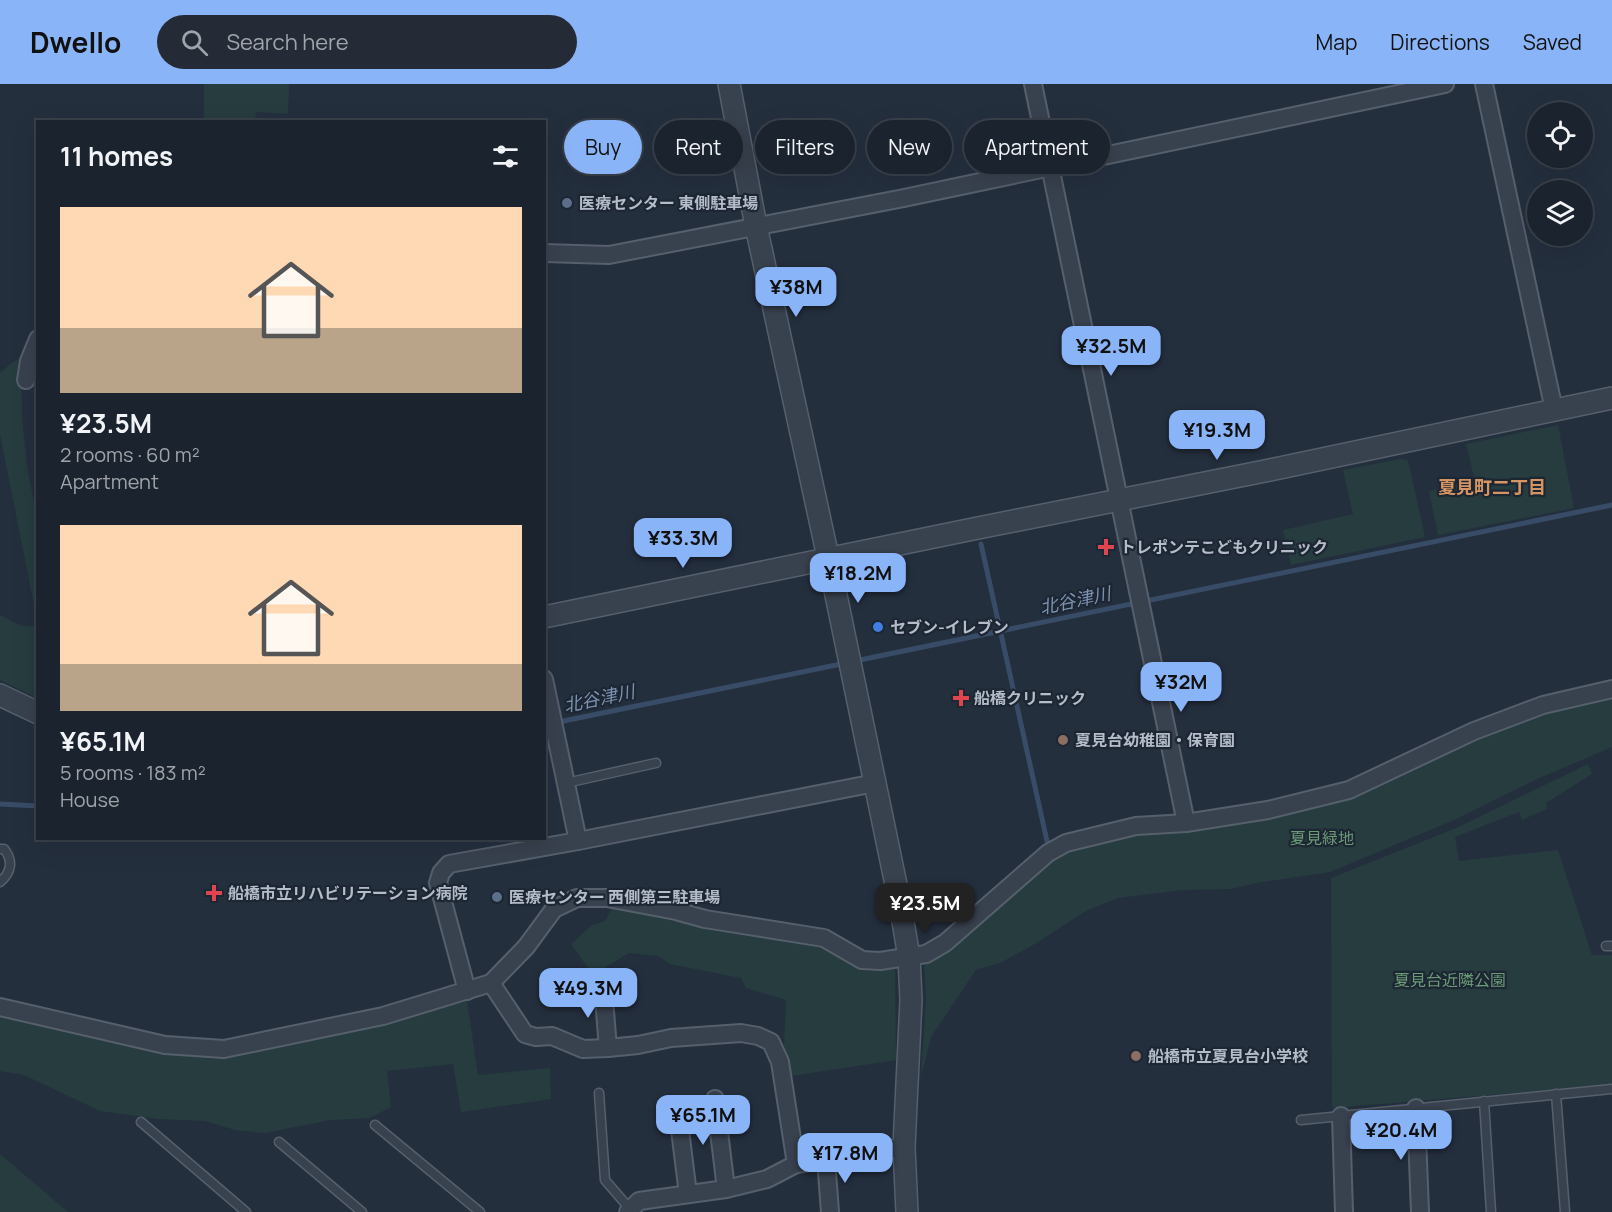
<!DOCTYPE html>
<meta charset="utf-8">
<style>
body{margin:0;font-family:Manrope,"Noto Sans JP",sans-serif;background:#242b36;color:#f1f3f6;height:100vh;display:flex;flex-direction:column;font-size:22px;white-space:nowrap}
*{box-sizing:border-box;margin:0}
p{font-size:20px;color:#a0a4aa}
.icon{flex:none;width:33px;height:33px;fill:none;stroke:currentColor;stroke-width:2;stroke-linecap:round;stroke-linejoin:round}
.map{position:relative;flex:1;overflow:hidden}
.details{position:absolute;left:36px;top:36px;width:510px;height:720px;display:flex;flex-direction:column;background:#1b232e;border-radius:0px;box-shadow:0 6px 24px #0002,0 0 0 2px #39404a}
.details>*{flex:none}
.guide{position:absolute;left:564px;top:36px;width:570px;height:54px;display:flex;gap:12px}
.tools{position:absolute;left:1527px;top:18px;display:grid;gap:12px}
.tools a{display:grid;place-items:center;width:66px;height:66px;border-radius:50%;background:#1b232e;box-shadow:0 6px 24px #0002,0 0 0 2px #39404a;font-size:30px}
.price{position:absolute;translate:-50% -51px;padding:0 14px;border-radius:12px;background:#8ab4f8;color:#111;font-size:20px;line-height:39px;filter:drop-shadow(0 2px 3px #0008)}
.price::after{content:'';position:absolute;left:50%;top:36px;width:18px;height:14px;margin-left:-9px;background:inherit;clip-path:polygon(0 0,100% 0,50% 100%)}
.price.current{background:#222;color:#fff}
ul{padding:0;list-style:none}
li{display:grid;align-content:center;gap:12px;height:318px;padding:0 24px}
li span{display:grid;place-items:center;height:186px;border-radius:0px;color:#555}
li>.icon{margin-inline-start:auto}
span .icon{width:108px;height:108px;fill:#fffc;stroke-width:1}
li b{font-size:26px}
h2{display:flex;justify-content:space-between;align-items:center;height:72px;padding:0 24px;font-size:26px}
.chip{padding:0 21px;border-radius:27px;background:#1b232e;box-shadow:0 6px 24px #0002,0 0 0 2px #39404a;font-size:21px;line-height:54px}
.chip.current{background:#8ab4f8;color:#111}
header{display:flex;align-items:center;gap:36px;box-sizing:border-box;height:84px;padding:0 30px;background:#8ab4f8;color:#111}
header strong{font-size:28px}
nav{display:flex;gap:33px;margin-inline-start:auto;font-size:21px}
.search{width:420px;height:54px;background:#242b36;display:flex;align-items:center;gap:15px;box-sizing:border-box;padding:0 21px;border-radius:33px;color:#a0a4aa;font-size:22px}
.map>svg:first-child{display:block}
.green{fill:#263c3f}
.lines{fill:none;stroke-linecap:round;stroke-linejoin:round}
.stream{stroke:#394c67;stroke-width:5}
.service-casing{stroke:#565f6c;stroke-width:11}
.minor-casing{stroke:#565f6c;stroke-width:20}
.tertiary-casing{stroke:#565f6c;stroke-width:24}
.service{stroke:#38414e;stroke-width:8}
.minor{stroke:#38414e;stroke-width:16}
.tertiary{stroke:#38414e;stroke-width:21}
.service-dot{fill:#5c6f8a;stroke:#1d2633;stroke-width:2}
.health-dot{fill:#e0444e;stroke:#1d2633;stroke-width:2}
.shop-dot{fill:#3f7fe0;stroke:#1d2633;stroke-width:2}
.education-dot{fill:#8d6e63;stroke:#1d2633;stroke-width:2}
.labels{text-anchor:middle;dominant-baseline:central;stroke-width:4.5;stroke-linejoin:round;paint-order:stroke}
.poi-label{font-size:16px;font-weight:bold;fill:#b4bcc9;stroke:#1d2633;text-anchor:start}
.park-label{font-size:16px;fill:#6b9a76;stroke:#1d2633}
.neighbourhood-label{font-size:18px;font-weight:bold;fill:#d59563;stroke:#1d2633}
.water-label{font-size:18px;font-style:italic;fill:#7c92b1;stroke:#1d2633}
</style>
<header>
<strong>Dwello</strong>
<div class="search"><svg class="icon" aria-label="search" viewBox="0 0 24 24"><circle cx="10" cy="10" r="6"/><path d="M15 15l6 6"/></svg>Search here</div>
<nav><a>Map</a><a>Directions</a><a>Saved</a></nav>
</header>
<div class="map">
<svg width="1612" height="1128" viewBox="0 0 1612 1128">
<rect width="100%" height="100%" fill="#242f3e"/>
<g class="green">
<path d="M 204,0 L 289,0 L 288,30 L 256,28 L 255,37 L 204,37 Z"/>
<path d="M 21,275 L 22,335 L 28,388 L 38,438 L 38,526 L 35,526 L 0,350 L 0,289 L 13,278 Z"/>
<path d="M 1558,341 L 1574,424 L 1438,451 L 1429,407 L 1475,397 L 1466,360 Z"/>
<path d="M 1400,375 L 1408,376 L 1425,453 L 1291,481 L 1283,446 L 1353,430 L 1343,386 Z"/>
<path d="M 0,531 C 13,538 23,545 37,541 L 37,614 L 0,596 Z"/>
<path d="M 1612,609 L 1612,663 L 1535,696 L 1454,736 L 1330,788 L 1256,799 L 1231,805 L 1184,806 L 1118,814 L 1086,827 L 1033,861 L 1002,878 L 976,886 L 931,953 L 921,993 L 926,915 L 924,876 L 1052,775 L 1067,765 L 1135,750 L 1270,732 L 1544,626 Z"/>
<path d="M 1588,680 L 1592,690 L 1546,719 L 1547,725 L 1522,736 L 1519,728 L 1455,753 L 1459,777 L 1558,766 L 1592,871 L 1612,871 L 1612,1001 L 1332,1024 L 1331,794 L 1454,745 Z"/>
<path d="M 613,822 L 820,860 L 895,880 L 896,976 L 791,992 L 784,962 L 786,916 L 746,904 L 741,894 L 670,880 L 658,872 L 629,869 L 593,891 L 571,860 L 592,841 L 605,837 Z"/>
<path d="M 467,917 L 478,991 L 550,984 L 551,1015 L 461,1028 L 453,980 L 387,987 L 391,1023 L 370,1034 L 330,1036 L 265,1049 L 235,1046 L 205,1037 L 159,1035 L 100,1027 L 24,991 L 0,987 L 0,929 L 162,967 L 385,939 Z"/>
<path d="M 0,1070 L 68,1128 L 0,1128 Z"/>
</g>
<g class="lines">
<g class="stream">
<path d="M 981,460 L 1047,757"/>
<path d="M 855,577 L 1612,421"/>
<path d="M 544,641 L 846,579"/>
<path d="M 0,720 L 38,722"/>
</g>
<defs>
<g id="service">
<path d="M 566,699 L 656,679"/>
<path d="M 0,765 L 4,765 C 13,776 12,788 0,798"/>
<path d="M 1606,862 L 1612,862"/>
<path d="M 599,1009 L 605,1096 L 630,1125"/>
<path d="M 1556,1010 L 1565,1128"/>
<path d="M 1484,1017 L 1491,1128"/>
<path d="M 1301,1036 L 1612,1005"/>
<path d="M 141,1038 L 246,1128"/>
<path d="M 375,1041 L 480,1128"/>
<path d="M 279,1058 L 362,1128"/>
</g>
<g id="minor">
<path d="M 1033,0 L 1186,739"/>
<path d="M 1484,0 L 1554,326"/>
<path d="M 544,169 L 609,171 L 904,114 L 1445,0"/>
<path d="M 26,296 L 29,277 L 38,255"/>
<path d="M 544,595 L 578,757"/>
<path d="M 491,899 L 525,950 L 536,953 L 552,952 L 583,965 L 608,964 L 638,961 L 671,954 L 741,949 L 758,952 L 771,958 L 780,978 L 796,1080"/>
<path d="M 603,903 L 608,964"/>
<path d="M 467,907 L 438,799 L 441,789 L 449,780 L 578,757 L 875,699"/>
<path d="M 0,923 L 165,961 L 224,965 L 383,932 L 491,899 L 526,863 L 554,825 L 577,814 L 607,814 L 676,827 L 705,835 L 824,854 L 862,876 L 880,877 L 926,870 L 945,859 L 1048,769 L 1066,759 L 1136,742 L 1186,739 L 1268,726 L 1349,706 L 1474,647 L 1543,621 L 1612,605"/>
<path d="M 715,1015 L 726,1105"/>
<path d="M 1416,1024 L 1420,1128"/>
<path d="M 1341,1032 L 1344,1128"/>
<path d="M 680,1046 L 688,1110"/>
<path d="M 826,1075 L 830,1128"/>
<path d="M 628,1128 L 639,1117 L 726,1105 L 767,1095 L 796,1080 L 904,1063"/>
</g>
<g id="tertiary">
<path d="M 729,0 L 756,142 L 831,487 L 900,820 L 909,873 L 911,916 L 904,1063 L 907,1128"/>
<path d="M 544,533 L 973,445 L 1265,387 L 1612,314"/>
<path d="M 0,611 L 38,629"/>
</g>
</defs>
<use href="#service" class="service-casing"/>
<use href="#minor" class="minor-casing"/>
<use href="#tertiary" class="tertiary-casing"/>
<use href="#service" class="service"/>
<use href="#minor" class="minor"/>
<use href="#tertiary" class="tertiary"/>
</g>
<g class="service-dot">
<circle cx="567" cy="119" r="6"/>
<circle cx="497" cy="813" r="6"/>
</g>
<g class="health-dot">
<path d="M1103 454h6v6h6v6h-6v6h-6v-6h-6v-6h6z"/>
<path d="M958 605h6v6h6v6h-6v6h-6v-6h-6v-6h6z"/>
<path d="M211 800h6v6h6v6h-6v6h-6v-6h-6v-6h6z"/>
</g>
<circle class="shop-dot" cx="878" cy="543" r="6"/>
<g class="education-dot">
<circle cx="1063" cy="656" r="6"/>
<circle cx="1136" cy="972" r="6"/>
</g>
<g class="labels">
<g class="poi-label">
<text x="579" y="119">医療センター 東側駐車場</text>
<text x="1120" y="463">トレポンテこどもクリニック</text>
<text x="890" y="543">セブン-イレブン</text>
<text x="974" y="614">船橋クリニック</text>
<text x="1075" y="656">夏見台幼稚園・保育園</text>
<text x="228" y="809">船橋市立リハビリテーション病院</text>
<text x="509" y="813">医療センター 西側第三駐車場</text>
<text x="1148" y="972">船橋市立夏見台小学校</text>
</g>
<g class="park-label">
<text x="1322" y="754">夏見緑地</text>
<text x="1450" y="896">夏見台近隣公園</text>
</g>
<g class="neighbourhood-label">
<text x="1492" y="403">夏見町二丁目</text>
</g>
<g class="water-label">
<text transform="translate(1075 516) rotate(-12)">北谷津川</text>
<text transform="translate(599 614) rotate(-12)">北谷津川</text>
</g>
</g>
</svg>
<div class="tools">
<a><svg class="icon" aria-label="locate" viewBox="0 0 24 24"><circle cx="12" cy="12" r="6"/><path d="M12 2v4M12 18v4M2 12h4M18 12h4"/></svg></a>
<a><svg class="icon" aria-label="layers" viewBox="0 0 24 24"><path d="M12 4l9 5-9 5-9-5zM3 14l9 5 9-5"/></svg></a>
</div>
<b class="price" style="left:796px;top:234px">¥38M</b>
<b class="price" style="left:1111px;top:293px">¥32.5M</b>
<b class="price" style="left:1217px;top:377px">¥19.3M</b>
<b class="price" style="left:683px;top:485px">¥33.3M</b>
<b class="price" style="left:858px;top:520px">¥18.2M</b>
<b class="price" style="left:1181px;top:629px">¥32M</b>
<b class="price current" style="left:925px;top:850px">¥23.5M</b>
<b class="price" style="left:588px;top:935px">¥49.3M</b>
<b class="price" style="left:703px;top:1062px">¥65.1M</b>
<b class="price" style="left:1401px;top:1077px">¥20.4M</b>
<b class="price" style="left:845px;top:1100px">¥17.8M</b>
<div class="guide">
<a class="chip current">Buy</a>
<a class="chip">Rent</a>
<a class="chip">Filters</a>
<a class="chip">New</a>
<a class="chip">Apartment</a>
</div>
<section class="details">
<h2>11 homes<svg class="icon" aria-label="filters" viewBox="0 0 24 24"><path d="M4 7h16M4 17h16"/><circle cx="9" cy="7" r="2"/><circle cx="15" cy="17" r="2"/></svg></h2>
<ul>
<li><span style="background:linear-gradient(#ffd9b3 65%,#b9a48a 0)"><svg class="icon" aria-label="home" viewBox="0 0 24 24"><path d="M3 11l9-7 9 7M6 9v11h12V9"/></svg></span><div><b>¥23.5M</b><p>2 rooms · 60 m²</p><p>Apartment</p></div></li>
<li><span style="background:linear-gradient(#ffd9b3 75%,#b9a48a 0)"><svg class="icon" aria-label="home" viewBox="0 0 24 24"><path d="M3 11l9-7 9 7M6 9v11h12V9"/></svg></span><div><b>¥65.1M</b><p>5 rooms · 183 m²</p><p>House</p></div></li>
</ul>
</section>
</div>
